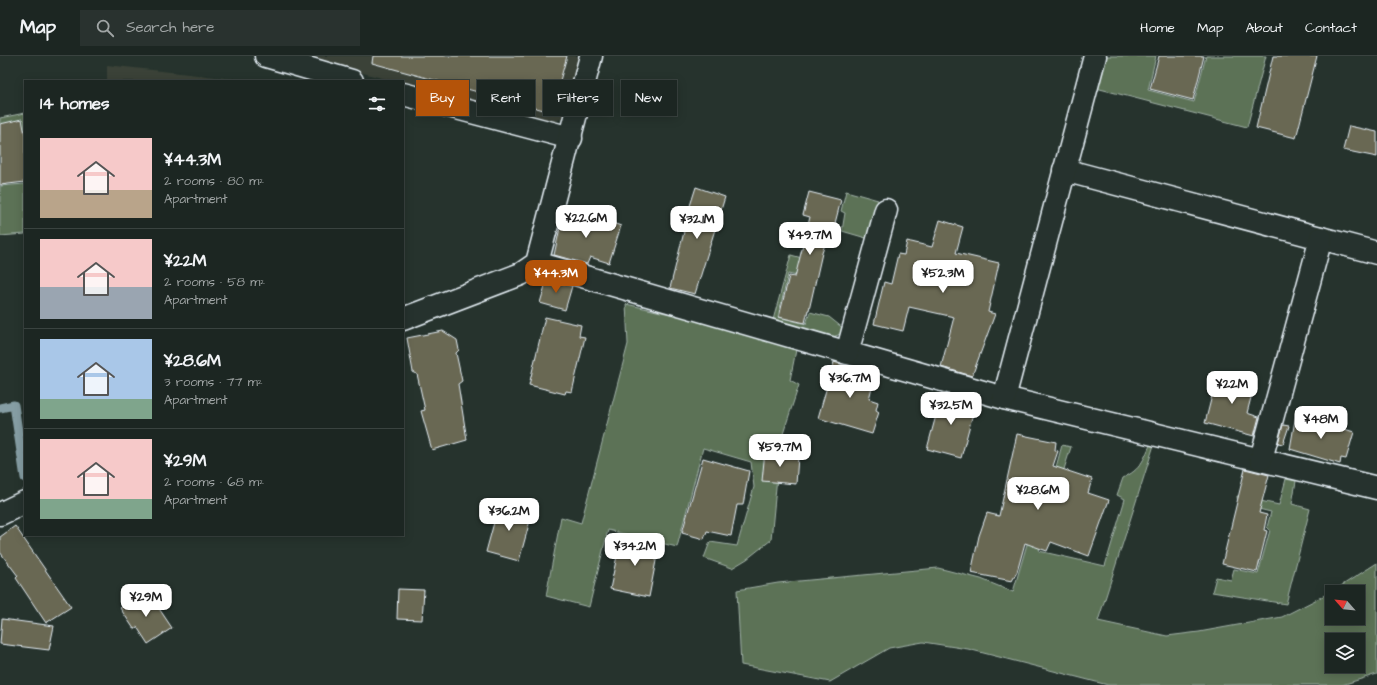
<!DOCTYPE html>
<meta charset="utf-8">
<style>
body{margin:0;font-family:"Architects Daughter",sans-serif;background:#29322f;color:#f1f3f6;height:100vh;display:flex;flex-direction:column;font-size:15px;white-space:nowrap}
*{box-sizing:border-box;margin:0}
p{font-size:13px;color:#a0a5a5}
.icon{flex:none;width:22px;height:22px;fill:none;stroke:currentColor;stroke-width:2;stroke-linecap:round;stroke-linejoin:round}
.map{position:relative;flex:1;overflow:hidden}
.details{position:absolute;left:24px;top:24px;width:380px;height:456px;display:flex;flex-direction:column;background:#1c2622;border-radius:0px;box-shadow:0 2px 10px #0003,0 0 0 1px #3a4340}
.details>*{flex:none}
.top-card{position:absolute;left:416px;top:24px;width:380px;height:36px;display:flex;gap:8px}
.needle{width:26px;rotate:297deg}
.fabs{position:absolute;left:1325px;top:529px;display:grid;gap:8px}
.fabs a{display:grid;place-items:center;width:40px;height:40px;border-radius:0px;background:#1c2622;box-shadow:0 2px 10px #0003,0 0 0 1px #3a4340;font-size:20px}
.price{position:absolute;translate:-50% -34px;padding:0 9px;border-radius:8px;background:#fff;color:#222;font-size:13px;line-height:26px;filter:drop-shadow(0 1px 2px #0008)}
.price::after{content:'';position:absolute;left:50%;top:24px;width:12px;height:9px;margin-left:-6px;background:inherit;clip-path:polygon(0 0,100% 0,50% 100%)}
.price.selected{background:#b45309;color:#fff}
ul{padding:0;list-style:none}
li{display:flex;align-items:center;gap:12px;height:100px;padding:0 16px}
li+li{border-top:1px solid #3a4340}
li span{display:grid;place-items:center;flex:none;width:112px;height:80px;border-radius:0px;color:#555}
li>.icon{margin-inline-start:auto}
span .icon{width:48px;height:48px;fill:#fffc;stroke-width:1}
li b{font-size:17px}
h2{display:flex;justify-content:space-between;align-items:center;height:48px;padding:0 16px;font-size:17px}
.pill{padding:0 14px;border-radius:0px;background:#1c2622;box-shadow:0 2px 10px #0003,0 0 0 1px #3a4340;font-size:14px;line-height:36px}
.pill.selected{background:#b45309;color:#fff}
header{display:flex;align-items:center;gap:24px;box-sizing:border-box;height:56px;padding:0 20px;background:#1c2622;border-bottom:1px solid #3a4340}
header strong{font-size:19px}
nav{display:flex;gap:22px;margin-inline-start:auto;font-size:14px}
.search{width:280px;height:36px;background:#29322f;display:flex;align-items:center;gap:10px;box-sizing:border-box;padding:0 14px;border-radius:0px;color:#a0a5a5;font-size:15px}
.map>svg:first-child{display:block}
.built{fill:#3a4338}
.green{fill:#5b7257;stroke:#a2b2a8;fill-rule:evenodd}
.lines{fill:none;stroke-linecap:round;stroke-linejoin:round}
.stream{stroke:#869ea4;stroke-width:9}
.building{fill:#696853;stroke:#e8f1f8}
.minor-casing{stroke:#e8f1f8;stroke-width:25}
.minor{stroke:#26332d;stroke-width:22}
</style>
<header>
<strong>Map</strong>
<div class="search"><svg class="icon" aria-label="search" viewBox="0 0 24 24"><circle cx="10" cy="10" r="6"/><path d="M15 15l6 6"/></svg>Search here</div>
<nav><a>Home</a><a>Map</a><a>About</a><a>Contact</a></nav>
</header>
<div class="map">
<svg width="1377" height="629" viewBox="0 0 1377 629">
<rect width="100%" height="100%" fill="#26332d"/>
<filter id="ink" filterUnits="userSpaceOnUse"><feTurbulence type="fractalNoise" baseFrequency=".025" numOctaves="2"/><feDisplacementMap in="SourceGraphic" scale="8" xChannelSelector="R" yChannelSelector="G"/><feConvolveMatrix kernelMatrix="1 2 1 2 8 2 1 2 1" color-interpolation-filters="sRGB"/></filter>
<g filter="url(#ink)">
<g class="built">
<path d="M 299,0 L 581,0 L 566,60 L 553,67 L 403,28 L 403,25 L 393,25 Z"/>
<path d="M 107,9 L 252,25 L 107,25 Z"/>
</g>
<g class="green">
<path d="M 1106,0 L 1156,0 L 1148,34 L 1194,46 L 1206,0 L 1266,0 L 1247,71 L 1096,32 Z"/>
<path d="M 25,57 L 25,74 L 0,79 L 0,62 Z"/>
<path d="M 25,128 L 25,178 L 0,180 L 0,130 Z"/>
<path d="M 846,135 L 878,144 L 866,182 L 842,175 L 845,157 L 841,155 Z"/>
<path d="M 791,199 L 816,206 L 812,223 L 788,218 L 778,261 L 806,268 L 810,256 L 829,261 L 844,273 L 843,277 L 833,281 L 773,264 Z"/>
<path d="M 626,248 L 740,274 L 796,294 L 790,324 L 799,329 L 780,387 L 751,397 L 778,410 L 771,484 L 747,503 L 732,512 L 704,502 L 710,486 L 737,490 L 754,431 L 751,406 L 703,392 L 677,491 L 608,474 L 589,551 L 546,540 L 561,461 L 581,467 L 628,288 Z"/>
<path d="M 1151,387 L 1154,389 L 1098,565 L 1167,580 L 1199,576 L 1282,561 L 1333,535 L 1377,507 L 1377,618 L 1342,629 L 1108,629 L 968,593 L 923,586 L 889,592 L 830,626 L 741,609 L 737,534 L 778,527 L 938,512 L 981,523 L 1013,536 L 1032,471 L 1044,474 L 1039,495 L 1105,510 L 1125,443 L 1117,439 L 1123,422 C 1141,413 1143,405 1151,387 ZM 1332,536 L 1358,536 L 1358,562 L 1332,562 ZM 1332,584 L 1358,584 L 1358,610 L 1332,610 Z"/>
<path d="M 1062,389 L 1071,391 L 1049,461 L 1043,459 Z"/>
<path d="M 1286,423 L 1296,425 L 1292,448 L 1310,453 L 1286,548 L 1212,536 L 1216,521 L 1231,524 L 1234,513 L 1258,518 L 1270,474 L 1267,471 L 1271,456 L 1238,448 L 1237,440 L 1279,449 Z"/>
</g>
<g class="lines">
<path class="stream" d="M 0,352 L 14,349 L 25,422"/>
</g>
<g class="building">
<path d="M 373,0 L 567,0 L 551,56 L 372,7 Z"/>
<path d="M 1159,0 L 1204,0 L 1193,44 L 1150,33 Z"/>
<path d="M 1273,0 L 1317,0 L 1296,82 L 1256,72 Z"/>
<path d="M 22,63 L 25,79 L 25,126 L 0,129 L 0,68 Z"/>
<path d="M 1349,70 L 1377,76 L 1377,101 L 1343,94 Z"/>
<path d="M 696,131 L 725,141 L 695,238 L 670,232 L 684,176 L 682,175 Z"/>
<path d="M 809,136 L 841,144 L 833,175 L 830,174 L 822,197 L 809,254 L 808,254 L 805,267 L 779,261 L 789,220 L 795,221 L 810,161 L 803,159 Z"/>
<path d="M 582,156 L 621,170 L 609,207 L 590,201 L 587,208 L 554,199 L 563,158 L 580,164 Z"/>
<path d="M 940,164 L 963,171 L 956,197 L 999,207 L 988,256 L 995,258 L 972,320 L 941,311 L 954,261 L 909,251 L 903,275 L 874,268 L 884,226 L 891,228 L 898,198 L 904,199 L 907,185 L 932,191 Z"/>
<path d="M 547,223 L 572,230 L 565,254 L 540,247 Z"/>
<path d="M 545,261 L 581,269 L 579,280 L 585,281 L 572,336 L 566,335 L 565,338 L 529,329 Z"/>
<path d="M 443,275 L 457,284 L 459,294 L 456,297 L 462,325 L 458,328 L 467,384 L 432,394 L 421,355 L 425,354 L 417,318 L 413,316 L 407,282 Z"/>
<path d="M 834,306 L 875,319 L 869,343 L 878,346 L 876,354 L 879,356 L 872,378 L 818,362 Z"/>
<path d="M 1218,316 L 1255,326 L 1247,357 L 1259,361 L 1254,380 L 1205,367 Z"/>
<path d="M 942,337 L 966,344 L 965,347 L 975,350 L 961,402 L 927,393 Z"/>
<path d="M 1296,358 L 1354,376 L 1346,403 L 1341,402 L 1340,408 L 1290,393 Z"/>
<path d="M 1283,369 L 1289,370 L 1283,388 L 1278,387 Z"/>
<path d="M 1017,378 L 1056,386 L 1055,394 L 1058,395 L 1053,410 L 1092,423 L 1088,437 L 1109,444 L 1089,500 L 1051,486 L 1047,495 L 1025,487 L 1017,516 L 1012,525 L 971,517 L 979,480 L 987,457 L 999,460 Z"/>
<path d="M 765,395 L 798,401 L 796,428 L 762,425 Z"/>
<path d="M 703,402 L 749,415 L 743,449 L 737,449 L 731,480 L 707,475 L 704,483 L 682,477 Z"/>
<path d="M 1245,413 L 1269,419 L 1259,457 L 1267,459 L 1264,474 L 1267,475 L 1257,516 L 1222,508 Z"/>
<path d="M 499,448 L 532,457 L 519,505 L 486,496 Z"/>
<path d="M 15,470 L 71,551 L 46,567 L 16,522 L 18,520 L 0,496 L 0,481 Z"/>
<path d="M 621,481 L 659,489 L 649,541 L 610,533 Z"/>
<path d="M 398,533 L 424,534 L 422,564 L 397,563 Z"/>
<path d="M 141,538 L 152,542 L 172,572 L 148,588 L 137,571 L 134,573 L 120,552 Z"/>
<path d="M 2,563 L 54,570 L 49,594 L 0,588 Z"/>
</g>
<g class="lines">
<defs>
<g id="minor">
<path d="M 266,0 L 352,25"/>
<path d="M 403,38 L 571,82"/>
<path d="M 1064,114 L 1377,197"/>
<path d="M 537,207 L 1004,342 L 1377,432"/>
<path d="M 403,263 L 521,218 L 537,207 L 591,0"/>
<path d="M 847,297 L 886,154"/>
<path d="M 1004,342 L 1095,0"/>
<path d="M 1261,403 L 1321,182"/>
<path d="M 0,458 L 25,446"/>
</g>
</defs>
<use href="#minor" class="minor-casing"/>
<use href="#minor" class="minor"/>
</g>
</g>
</svg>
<div class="fabs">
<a><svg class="needle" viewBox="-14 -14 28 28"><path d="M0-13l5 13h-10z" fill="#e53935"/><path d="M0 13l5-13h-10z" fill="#a0a5a5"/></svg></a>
<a><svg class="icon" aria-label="layers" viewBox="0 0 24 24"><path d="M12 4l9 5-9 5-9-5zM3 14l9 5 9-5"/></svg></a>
</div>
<b class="price" style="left:586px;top:183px">¥22.6M</b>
<b class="price" style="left:697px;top:184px">¥32.1M</b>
<b class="price" style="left:810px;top:200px">¥49.7M</b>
<b class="price selected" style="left:556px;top:238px">¥44.3M</b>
<b class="price" style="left:943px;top:238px">¥52.3M</b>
<b class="price" style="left:850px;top:343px">¥36.7M</b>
<b class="price" style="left:1232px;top:349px">¥22M</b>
<b class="price" style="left:951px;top:370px">¥32.5M</b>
<b class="price" style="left:1321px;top:384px">¥48M</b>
<b class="price" style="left:780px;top:412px">¥59.7M</b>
<b class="price" style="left:1038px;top:455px">¥28.6M</b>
<b class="price" style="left:509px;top:476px">¥36.2M</b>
<b class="price" style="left:635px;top:511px">¥34.2M</b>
<b class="price" style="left:146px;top:562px">¥29M</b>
<div class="top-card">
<a class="pill selected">Buy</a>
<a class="pill">Rent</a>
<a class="pill">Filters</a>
<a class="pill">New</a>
</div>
<section class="details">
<h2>14 homes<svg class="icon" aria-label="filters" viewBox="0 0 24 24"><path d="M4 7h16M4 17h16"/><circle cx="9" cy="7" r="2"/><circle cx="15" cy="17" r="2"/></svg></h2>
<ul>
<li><span style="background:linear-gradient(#f6c9c9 65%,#b9a48a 0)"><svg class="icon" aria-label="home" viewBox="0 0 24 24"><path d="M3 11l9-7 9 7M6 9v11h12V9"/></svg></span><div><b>¥44.3M</b><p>2 rooms · 80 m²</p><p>Apartment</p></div></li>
<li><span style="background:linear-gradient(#f6c9c9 60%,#9aa5b1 0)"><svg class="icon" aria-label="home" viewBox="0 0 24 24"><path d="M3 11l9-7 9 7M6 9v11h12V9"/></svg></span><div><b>¥22M</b><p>2 rooms · 58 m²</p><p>Apartment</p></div></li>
<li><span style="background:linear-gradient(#a9c7e8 75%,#7fa58c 0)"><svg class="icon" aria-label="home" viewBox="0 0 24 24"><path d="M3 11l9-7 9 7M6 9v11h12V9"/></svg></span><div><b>¥28.6M</b><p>3 rooms · 77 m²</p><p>Apartment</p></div></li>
<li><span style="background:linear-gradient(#f6c9c9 75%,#7fa58c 0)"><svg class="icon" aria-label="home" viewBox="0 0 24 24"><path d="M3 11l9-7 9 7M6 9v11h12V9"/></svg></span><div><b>¥29M</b><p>2 rooms · 68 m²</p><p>Apartment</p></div></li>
</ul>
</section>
</div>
